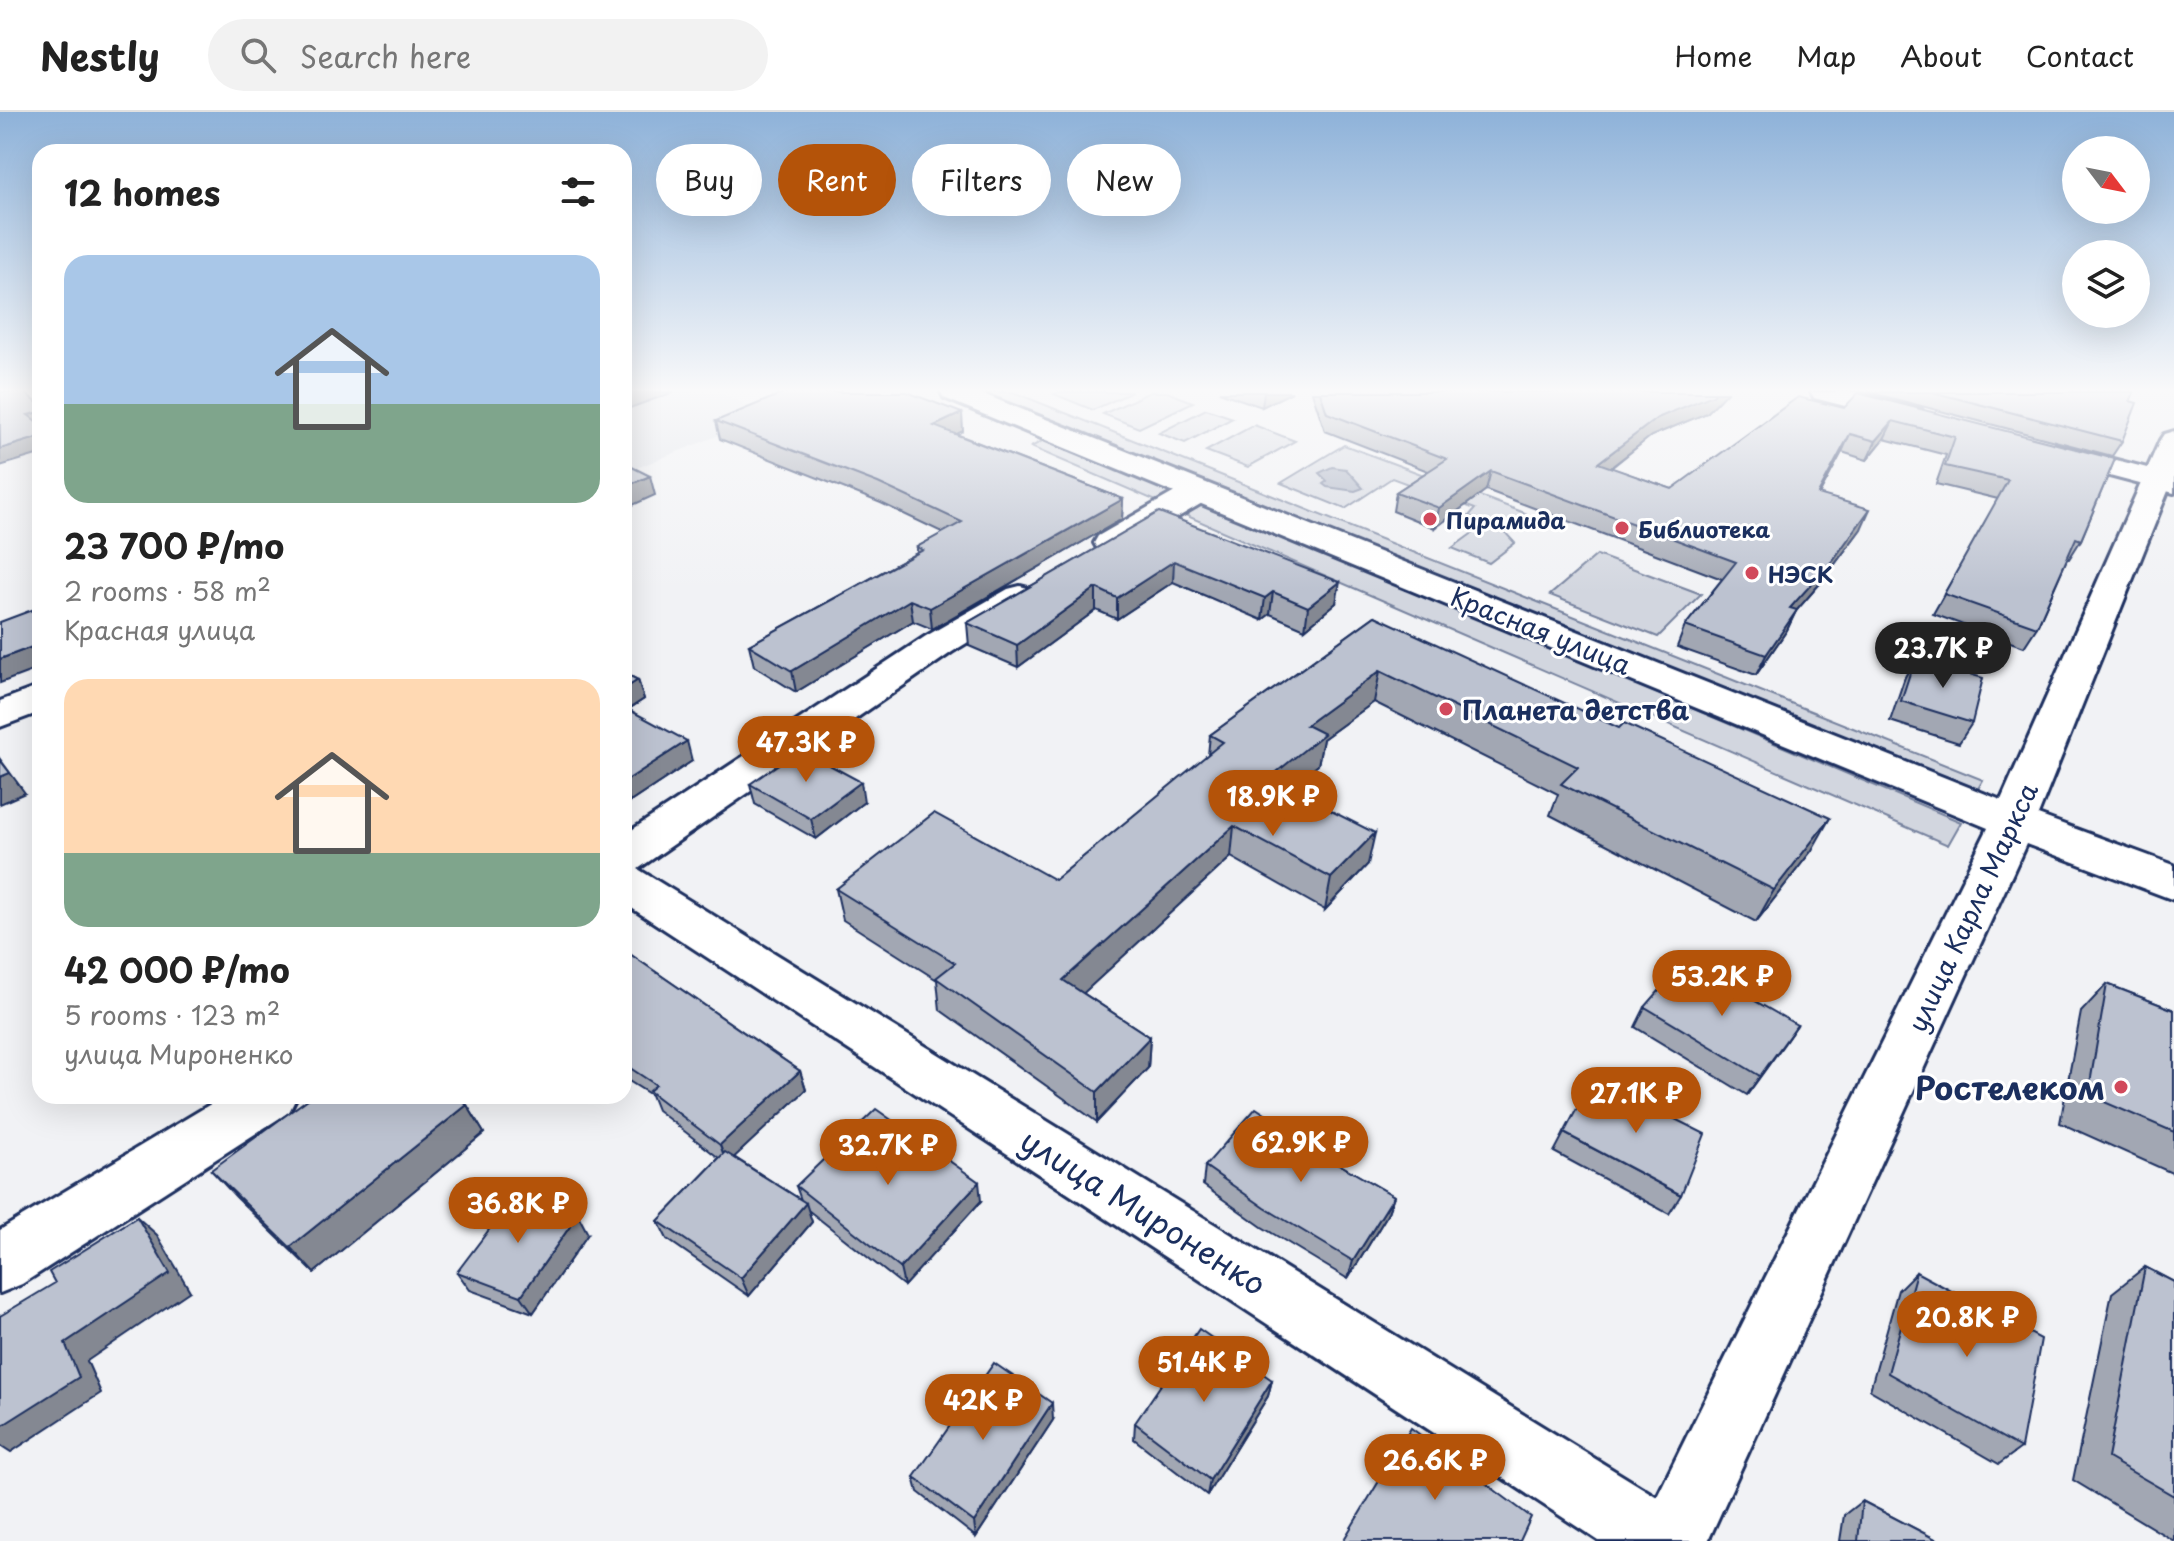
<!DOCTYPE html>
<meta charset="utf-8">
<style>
body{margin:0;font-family:"Playpen Sans",sans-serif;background:#f2f2f2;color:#222;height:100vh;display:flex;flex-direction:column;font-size:30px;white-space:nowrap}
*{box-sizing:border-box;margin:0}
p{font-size:26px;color:#767676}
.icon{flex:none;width:44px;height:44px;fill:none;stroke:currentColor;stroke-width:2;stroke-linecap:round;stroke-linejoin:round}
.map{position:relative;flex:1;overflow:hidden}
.sheet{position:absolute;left:32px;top:32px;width:600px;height:960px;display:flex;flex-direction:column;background:#fff;border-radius:24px;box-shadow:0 8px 32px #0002}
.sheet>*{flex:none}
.banner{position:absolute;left:656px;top:32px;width:760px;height:72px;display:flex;gap:16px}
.needle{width:52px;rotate:122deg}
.tools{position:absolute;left:2062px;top:24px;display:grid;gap:16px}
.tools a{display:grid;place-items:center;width:88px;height:88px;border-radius:50%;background:#fff;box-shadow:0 8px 32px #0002;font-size:40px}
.price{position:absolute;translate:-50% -68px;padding:0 18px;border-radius:28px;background:#b45309;color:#fff;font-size:26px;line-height:52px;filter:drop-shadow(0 2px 4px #0008)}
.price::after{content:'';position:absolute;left:50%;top:48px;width:24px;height:18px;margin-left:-12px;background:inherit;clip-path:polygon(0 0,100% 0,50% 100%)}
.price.selected{background:#222;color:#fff}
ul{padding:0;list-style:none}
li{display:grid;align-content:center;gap:16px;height:424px;padding:0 32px}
li span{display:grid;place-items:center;height:248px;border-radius:24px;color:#555}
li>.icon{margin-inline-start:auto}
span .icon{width:144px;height:144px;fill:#fffc;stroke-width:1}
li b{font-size:34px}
h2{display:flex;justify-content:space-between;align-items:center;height:96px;padding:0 32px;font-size:34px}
.pill{padding:0 28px;border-radius:36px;background:#fff;box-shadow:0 8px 32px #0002;font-size:28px;line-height:72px}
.pill.selected{background:#b45309;color:#fff}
header{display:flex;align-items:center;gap:48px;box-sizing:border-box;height:112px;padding:0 40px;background:#fff;border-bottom:2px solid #e0e0e0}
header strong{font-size:38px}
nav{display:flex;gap:44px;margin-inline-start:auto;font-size:28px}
.search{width:560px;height:72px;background:#f2f2f2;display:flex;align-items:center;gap:20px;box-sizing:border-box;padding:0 28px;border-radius:44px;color:#767676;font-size:30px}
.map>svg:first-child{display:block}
.built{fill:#e1e4ea}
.green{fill:#d2d6df;stroke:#76829e;stroke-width:2}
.water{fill:#a8b0c2;stroke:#707c9a;stroke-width:2}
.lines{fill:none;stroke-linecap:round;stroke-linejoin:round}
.street-casing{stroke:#1b2f5e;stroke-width:6}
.secondary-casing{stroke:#1b2f5e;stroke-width:6}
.street{fill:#fff;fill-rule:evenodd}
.secondary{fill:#fff;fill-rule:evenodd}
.wall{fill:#a2a7b3;stroke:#1b2f5e;stroke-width:2}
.shaded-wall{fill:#848892;stroke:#1b2f5e;stroke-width:2}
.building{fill:#bcc2d0;stroke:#1b2f5e;stroke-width:2}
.poi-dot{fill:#d1495b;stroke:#fff;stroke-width:3}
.labels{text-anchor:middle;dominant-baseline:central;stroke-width:6;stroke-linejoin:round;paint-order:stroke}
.far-poi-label{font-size:22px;font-weight:bold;fill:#1b2f5e;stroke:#fff;text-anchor:start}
.street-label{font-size:26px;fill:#1b2f5e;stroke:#fff}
.poi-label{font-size:26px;font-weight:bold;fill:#1b2f5e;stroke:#fff;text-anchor:start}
.near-poi-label{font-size:32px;font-weight:bold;fill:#1b2f5e;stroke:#fff;text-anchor:end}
.near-street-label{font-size:32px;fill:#1b2f5e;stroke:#fff}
</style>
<header>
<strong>Nestly</strong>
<div class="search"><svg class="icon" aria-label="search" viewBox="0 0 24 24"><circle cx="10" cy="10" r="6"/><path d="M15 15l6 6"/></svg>Search here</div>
<nav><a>Home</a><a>Map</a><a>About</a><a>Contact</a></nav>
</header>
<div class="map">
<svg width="2174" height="1429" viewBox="0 0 2174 1429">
<rect width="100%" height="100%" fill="#f1f2f5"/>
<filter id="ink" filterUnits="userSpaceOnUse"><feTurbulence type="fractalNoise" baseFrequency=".0125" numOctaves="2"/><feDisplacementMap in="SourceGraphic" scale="16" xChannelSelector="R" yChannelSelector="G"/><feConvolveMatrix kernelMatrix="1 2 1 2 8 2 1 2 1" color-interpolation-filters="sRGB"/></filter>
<g filter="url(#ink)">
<path class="built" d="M 624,280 L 718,280 L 770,303 L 624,361 Z"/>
<g class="green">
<path d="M 978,280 L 1013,280 L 1983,668 L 1975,682 Z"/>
<path d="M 1059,280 L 1132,280 L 1093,298 L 1054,282 Z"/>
<path d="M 1150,280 L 1167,280 L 1193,290 L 1139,316 L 1103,302 Z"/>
<path d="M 1206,297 L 1233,306 L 1185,331 L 1159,321 Z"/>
<path d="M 1254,313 L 1295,329 L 1248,355 L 1206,339 Z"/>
<path d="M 1046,327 L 1172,380 L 1156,389 L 1031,335 Z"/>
<path d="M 1344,333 L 1525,401 L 1503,416 L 1469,404 L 1475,397 L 1392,366 L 1345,397 L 1281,371 Z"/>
<path d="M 1199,388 L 1961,710 L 1948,733 L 1178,400 Z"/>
<path d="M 1485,412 L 1503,418 L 1515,431 L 1489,451 L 1452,436 Z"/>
<path d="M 1597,443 L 1701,482 L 1658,525 L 1550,483 Z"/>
</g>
<path class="water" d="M 1332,355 L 1346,357 L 1363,376 L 1355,379 L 1327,375 L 1323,372 L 1327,369 L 1319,361 Z"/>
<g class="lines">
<defs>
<g id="street">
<path d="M 1811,280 L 1856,280 L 1921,297 L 1925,303 L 1921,309 L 1911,311 L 1814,286 Z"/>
<path d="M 2055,332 L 2174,363 L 2174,381 L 2045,347 L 2040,341 L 2045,335 Z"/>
<path d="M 1198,371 L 1209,373 L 1213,380 L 1209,387 L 1122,438 L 1110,441 L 1098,438 L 1094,431 L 1098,424 L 1187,373 Z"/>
<path d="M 1020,474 L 1032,477 L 1037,484 L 1032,491 L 952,540 L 638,757 L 1688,1404 L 1699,1429 L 1599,1429 L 624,791 L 624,723 L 926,524 L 1008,477 Z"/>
<path d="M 40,574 L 40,600 L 0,615 L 0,589 Z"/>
<path d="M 224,984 L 297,984 L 289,1000 L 22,1172 L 0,1181 L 0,1118 Z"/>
</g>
<path id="secondary" d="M 941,280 L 978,280 L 2001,688 L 2160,328 L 2164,322 L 2174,319 L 2174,364 L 2038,703 L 2174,753 L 2174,788 L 2026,732 L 1708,1429 L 1635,1429 L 1988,716 L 944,286 Z"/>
</defs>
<use href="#street" class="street-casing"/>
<use href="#secondary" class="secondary-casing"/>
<use href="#street" class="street"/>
<use href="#secondary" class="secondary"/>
</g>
<g class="wall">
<path d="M 1219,280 L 1292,280 L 1262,295 Z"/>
<path d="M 1312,280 L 1727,280 L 1707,301 L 1651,324 L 1611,356 L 1672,377 L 1844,296 L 2115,347 L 2081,428 L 2069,447 L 2067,447 L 2037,515 L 2024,535 L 1933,502 L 1998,387 L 1936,372 L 1946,343 L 1884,327 L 1867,348 L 1842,340 L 1819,383 L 1861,417 L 1823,468 L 1796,499 L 1787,518 L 1756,563 L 1677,535 L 1685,514 L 1722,467 L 1486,378 L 1435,416 L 1393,399 L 1396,380 L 1428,359 L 1325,319 Z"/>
<path d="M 1868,280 L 2134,280 L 2130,289 L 2122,329 L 2112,344 Z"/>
<path d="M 716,309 L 963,319 L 956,322 L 1123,387 L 1122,407 L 932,517 L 913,509 L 796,580 L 754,554 L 749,533 L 917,441 L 917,435 L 944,421 L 881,391 L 720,327 Z"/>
<path d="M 1159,400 L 1336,491 L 1305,517 L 1270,502 L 1262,508 L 1173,470 L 1117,507 L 1096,498 L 1018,555 L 969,534 L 967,511 Z"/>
<path d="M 1375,504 L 1812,738 L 1756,810 L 1550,703 L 1558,682 L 1374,590 L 1323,627 L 1318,653 L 1289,677 L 1368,752 L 1325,798 L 1231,745 L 1083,881 L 1150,925 L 1148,956 L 1097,1010 L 940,898 L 937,868 L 843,808 L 836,777 L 1055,768 L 1208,643 L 1210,623 Z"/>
<path d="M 1915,546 L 1972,611 L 1959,631 L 1890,609 L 1905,565 Z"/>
<path d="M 624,561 L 638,568 L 644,587 L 629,597 L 692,649 L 630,690 L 624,686 Z"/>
<path d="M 750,672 L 864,690 L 816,727 L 755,692 Z"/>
<path d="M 624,838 L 800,959 L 806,978 L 734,1045 L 801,1088 L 796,1074 L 981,1089 L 904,1174 L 808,1098 L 812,1110 L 749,1184 L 667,1127 L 658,1109 L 719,1046 L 657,998 L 651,983 L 624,966 Z"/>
<path d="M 2107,872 L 2174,898 L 2174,1062 L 2060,1011 L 2081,900 Z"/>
<path d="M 1645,895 L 1797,913 L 1747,983 L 1635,915 Z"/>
<path d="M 467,993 L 484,1021 L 314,1161 L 236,1085 L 211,1058 Z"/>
<path d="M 1564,1021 L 1681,1083 L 1669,1102 L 1554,1040 Z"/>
<path d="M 1314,1038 L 1394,1084 L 1387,1103 L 1348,1167 L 1262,1115 L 1203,1073 L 1205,1054 Z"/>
<path d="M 588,1122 L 533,1201 L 470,1178 L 457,1160 Z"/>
<path d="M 2145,1155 L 2174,1170 L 2174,1429 L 2073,1368 L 2112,1181 Z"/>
<path d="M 1916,1160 L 2021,1336 L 1999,1352 L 1870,1278 L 1898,1178 Z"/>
<path d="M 1272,1268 L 1268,1284 L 1207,1383 L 1134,1327 L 1135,1311 Z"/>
<path d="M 1053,1308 L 976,1425 L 918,1380 L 914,1365 Z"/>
<path d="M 1862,1389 L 1939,1429 L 1840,1429 L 1844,1403 Z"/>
</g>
<g class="shaded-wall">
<path d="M 624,280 L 674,280 L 624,298 Z"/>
<path d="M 1264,280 L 1292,280 L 1262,295 Z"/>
<path d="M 1716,280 L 1727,280 L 1707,301 L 1651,324 L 1592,370 L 1598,351 L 1657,306 Z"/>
<path d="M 40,300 L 40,316 L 28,303 Z"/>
<path d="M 962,301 L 963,319 L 936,332 L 934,314 Z"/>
<path d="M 1893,309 L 1884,327 L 1867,348 L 1876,329 Z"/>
<path d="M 1850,322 L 1842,340 L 1809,401 L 1818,382 Z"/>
<path d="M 40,325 L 40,342 L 0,354 L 0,337 Z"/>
<path d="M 1491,359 L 1486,378 L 1435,416 L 1439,396 Z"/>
<path d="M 650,364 L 655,383 L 624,397 L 624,375 Z"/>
<path d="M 1123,387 L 1122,407 L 932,517 L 930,496 Z"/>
<path d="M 1870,397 L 1861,417 L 1823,468 L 1796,499 L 1787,518 L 1756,563 L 1790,496 Z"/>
<path d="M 1174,449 L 1173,470 L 1117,507 L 1117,486 Z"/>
<path d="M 1340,470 L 1336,491 L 1305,517 L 1308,495 Z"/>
<path d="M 1096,476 L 1096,498 L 1018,555 L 1017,533 Z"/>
<path d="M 1273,480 L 1270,502 L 1262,508 L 1265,486 Z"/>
<path d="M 910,488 L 913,509 L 796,580 L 792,559 Z"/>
<path d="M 40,532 L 40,556 L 0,571 L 0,547 Z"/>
<path d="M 1380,559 L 1374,590 L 1323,627 L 1318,653 L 1264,698 L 1268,667 L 1306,613 Z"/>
<path d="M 638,568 L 644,587 L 624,600 L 624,577 Z"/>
<path d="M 687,629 L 692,649 L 630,690 L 624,670 Z"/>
<path d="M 0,647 L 25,681 L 0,692 Z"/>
<path d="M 861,670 L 864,690 L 816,727 L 811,707 Z"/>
<path d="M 1830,706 L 1812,738 L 1756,810 L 1774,778 Z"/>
<path d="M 1234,714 L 1231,745 L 1064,899 L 1063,868 Z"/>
<path d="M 1375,721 L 1368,752 L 1325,798 L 1331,766 Z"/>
<path d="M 1797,913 L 1784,932 L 1747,983 L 1760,964 Z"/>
<path d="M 1150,925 L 1148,956 L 1097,1010 L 1097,980 Z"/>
<path d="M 800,959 L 806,978 L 727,1052 L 720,1033 Z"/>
<path d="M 467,993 L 484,1021 L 314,1161 L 290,1135 Z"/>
<path d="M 979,1070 L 981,1089 L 904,1174 L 900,1156 Z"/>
<path d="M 1394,1084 L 1387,1103 L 1348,1167 L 1353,1149 Z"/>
<path d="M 806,1091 L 812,1110 L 749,1184 L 741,1166 Z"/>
<path d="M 578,1103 L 588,1122 L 533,1201 L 521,1184 Z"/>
<path d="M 137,1105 L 157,1123 L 190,1179 L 87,1249 L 101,1281 L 11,1340 L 0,1333 L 0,1315 L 65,1231 Z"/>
<path d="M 1272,1268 L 1268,1284 L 1207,1383 L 1210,1368 Z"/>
<path d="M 1052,1291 L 1053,1308 L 976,1425 L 974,1410 Z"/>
</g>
<g class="building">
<path d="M 0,280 L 24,280 L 40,293 L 40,300 L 28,303 L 40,312 L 40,325 L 0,337 Z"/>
<path d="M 786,280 L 907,280 L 962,301 L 934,314 L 1123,387 L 930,496 L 910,488 L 792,559 L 749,533 L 923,438 L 917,435 L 962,410 L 878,371 L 716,309 Z"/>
<path d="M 1320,280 L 1716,280 L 1713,283 L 1657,306 L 1598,351 L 1672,377 L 1798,285 L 1844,296 L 1858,281 L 2115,347 L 2081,428 L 2076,426 L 2037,515 L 1944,482 L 2008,368 L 1945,354 L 1955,325 L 1893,309 L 1876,329 L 1850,322 L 1818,382 L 1870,397 L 1833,448 L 1790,496 L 1797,498 L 1766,543 L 1685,514 L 1736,450 L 1491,359 L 1439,396 L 1396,380 L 1447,347 L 1327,301 Z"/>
<path d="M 1932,280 L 2134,280 L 2130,289 L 2137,291 L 2122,329 Z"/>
<path d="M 624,351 L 650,364 L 624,375 Z"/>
<path d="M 1159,400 L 1340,470 L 1308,495 L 1273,480 L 1265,486 L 1174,449 L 1117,486 L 1096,476 L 1017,533 L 967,511 Z"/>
<path d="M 40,495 L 40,532 L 0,547 L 0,510 Z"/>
<path d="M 1375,504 L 1619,616 L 1624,611 L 1830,706 L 1774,778 L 1561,672 L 1578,655 L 1380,559 L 1306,613 L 1324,622 L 1268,667 L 1375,721 L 1331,766 L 1234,714 L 1063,868 L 1150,925 L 1097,980 L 936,866 L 955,851 L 836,777 L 934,701 L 1055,768 L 1223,630 L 1210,623 Z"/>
<path d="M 1915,546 L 1983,566 L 1972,611 L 1901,589 Z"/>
<path d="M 624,561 L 638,568 L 624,577 Z"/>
<path d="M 624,595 L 687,629 L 624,670 Z"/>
<path d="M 800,637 L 861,670 L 811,707 L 750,672 Z"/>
<path d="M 0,648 L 10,661 L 0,665 Z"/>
<path d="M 624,838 L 800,959 L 720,1033 L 649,979 L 656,973 L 624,952 Z"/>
<path d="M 1685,849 L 1797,913 L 1760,964 L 1645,895 Z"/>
<path d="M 2107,872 L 2174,898 L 2174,1020 L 2088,983 Z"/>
<path d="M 1593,966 L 1705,1022 L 1681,1083 L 1564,1021 Z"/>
<path d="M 312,984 L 456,984 L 467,993 L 290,1135 L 211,1058 Z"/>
<path d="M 1256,996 L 1315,1035 L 1313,1037 L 1394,1084 L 1353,1149 L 1265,1096 L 1205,1054 Z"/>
<path d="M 876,997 L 979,1070 L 900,1156 L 796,1074 Z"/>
<path d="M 725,1040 L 806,1091 L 741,1166 L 658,1109 Z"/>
<path d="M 516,1082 L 578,1103 L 521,1184 L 457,1160 Z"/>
<path d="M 137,1105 L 170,1161 L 65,1231 L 79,1265 L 0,1315 L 0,1204 L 55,1171 L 49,1160 Z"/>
<path d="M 2145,1155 L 2174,1170 L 2174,1384 L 2108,1346 Z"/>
<path d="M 1916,1160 L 2041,1227 L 2021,1336 L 1888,1261 Z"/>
<path d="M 1199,1217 L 1272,1268 L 1210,1368 L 1135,1311 Z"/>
<path d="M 994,1251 L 1052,1291 L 974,1410 L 914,1365 Z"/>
<path d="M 1411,1316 L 1531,1405 L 1520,1429 L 1343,1429 Z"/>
<path d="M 1862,1389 L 1939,1429 L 1858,1429 Z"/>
</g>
</g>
<linearGradient id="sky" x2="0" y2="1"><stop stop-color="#8eb2d9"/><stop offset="0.58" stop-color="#f9f9fa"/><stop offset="1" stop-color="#f9f9fa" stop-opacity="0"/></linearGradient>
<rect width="2174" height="480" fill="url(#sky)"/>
<g class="poi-dot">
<circle cx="1430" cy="407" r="8"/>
<circle cx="1622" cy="416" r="8"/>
<circle cx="1752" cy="461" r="8"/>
<circle cx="1446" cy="597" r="8"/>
<circle cx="2121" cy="975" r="8"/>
</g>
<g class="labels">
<g class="far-poi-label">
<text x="1446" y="407">Пирамида</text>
<text x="1638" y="416">Библиотека</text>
<text x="1768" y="461">НЭСК</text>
</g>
<g class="street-label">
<text transform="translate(1541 518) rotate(22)">Красная улица</text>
<text transform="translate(1972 795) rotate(-65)">улица Карла Маркса</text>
</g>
<g class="poi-label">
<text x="1462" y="597">Планета детства</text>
</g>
<g class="near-poi-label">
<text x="2105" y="975">Ростелеком</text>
</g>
<g class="near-street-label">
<text transform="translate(1144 1099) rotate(32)">улица Мироненко</text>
</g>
</g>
</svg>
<div class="tools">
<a><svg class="needle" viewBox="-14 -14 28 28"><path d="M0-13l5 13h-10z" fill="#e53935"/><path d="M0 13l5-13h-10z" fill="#767676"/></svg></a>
<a><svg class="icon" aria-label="layers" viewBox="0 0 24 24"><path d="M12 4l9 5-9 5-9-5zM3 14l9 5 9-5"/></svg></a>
</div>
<b class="price selected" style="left:1943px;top:578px">23.7K ₽</b>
<b class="price" style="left:806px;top:672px">47.3K ₽</b>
<b class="price" style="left:1273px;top:726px">18.9K ₽</b>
<b class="price" style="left:1722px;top:906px">53.2K ₽</b>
<b class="price" style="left:1636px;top:1023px">27.1K ₽</b>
<b class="price" style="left:1301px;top:1072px">62.9K ₽</b>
<b class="price" style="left:888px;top:1075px">32.7K ₽</b>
<b class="price" style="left:518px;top:1133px">36.8K ₽</b>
<b class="price" style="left:1967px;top:1247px">20.8K ₽</b>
<b class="price" style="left:1204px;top:1292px">51.4K ₽</b>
<b class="price" style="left:983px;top:1330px">42K ₽</b>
<b class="price" style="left:1435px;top:1390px">26.6K ₽</b>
<div class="banner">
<a class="pill">Buy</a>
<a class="pill selected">Rent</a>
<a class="pill">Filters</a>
<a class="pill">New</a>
</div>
<section class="sheet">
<h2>12 homes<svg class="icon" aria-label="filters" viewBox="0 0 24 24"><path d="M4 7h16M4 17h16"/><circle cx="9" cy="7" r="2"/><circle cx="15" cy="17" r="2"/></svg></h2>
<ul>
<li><span style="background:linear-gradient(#a9c7e8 60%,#7fa58c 0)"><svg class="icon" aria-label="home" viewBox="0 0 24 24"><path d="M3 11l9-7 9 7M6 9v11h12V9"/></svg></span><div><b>23 700 ₽/mo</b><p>2 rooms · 58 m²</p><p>Красная улица</p></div></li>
<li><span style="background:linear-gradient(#ffd9b3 70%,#7fa58c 0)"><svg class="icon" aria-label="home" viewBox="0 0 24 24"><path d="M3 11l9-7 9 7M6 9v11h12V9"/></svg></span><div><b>42 000 ₽/mo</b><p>5 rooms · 123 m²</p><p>улица Мироненко</p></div></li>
</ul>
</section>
</div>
